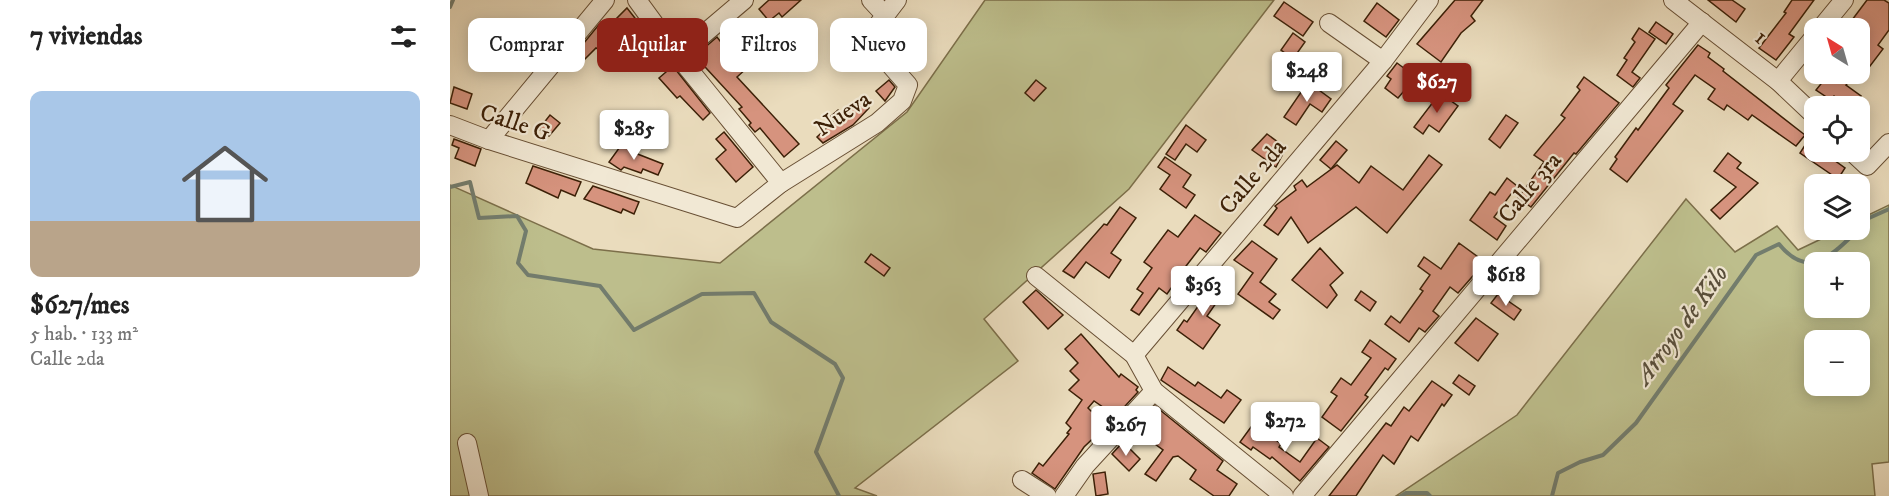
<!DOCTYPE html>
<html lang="es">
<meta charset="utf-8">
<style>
body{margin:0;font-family:"IM FELL DW Pica",serif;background:#f6f6f6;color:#222;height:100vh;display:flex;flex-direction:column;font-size:22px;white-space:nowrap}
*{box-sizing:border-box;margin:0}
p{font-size:20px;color:#767676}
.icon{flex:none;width:33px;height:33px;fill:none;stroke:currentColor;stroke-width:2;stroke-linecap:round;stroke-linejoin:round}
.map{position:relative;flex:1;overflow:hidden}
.side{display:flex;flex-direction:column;background:#fff;width:450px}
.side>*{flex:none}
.hud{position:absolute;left:18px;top:18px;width:570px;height:54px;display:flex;gap:12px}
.needle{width:39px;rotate:323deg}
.tools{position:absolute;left:1354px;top:18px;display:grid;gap:12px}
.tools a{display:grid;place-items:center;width:66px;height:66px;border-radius:12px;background:#fff;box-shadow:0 3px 15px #0003;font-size:30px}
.price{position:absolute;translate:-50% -51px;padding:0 14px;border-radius:6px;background:#fff;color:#222;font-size:20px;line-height:39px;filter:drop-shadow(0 2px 3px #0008)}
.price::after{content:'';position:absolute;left:50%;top:36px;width:18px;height:14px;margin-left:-9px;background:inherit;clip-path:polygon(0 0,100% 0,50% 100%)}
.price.on{background:#8f2418;color:#fff}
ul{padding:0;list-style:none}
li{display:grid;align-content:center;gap:12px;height:318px;padding:0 30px}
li+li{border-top:2px solid #e0e0e0}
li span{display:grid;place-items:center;height:186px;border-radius:12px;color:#555}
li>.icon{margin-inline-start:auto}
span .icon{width:108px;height:108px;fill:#fffc;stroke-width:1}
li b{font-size:26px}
h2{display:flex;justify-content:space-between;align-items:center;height:72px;padding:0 30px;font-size:26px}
.pill{padding:0 21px;border-radius:12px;background:#fff;box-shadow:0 3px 15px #0003;font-size:21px;line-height:54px}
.pill.on{background:#8f2418;color:#fff}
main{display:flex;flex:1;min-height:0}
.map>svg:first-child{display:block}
.green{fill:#bdbe8c;stroke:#7c6f4a;stroke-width:1.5;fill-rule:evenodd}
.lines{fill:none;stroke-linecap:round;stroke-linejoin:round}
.stream{stroke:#737d6e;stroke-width:4}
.building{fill:#d6937e;stroke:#3c2007;stroke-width:1.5}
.minor-casing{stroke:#684f34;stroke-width:20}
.minor{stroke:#f1e8d4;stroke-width:18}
.labels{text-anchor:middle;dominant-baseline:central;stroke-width:4.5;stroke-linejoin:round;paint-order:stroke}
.street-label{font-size:24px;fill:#3c2007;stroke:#f1e8d4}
.water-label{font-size:26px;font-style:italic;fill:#584e3b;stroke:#f1e8d4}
</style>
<main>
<section class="side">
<h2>7 viviendas<svg class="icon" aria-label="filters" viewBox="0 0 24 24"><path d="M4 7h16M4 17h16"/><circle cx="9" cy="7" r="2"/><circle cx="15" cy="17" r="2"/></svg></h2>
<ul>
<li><span style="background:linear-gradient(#a9c7e8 70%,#b9a48a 0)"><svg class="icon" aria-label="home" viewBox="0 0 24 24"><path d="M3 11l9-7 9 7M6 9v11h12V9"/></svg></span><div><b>$627/mes</b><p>5 hab. · 133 m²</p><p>Calle 2da</p></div></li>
</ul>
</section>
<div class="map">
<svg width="1439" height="496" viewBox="0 0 1439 496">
<rect width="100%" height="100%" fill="#eadcbd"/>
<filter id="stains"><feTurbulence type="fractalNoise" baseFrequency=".00333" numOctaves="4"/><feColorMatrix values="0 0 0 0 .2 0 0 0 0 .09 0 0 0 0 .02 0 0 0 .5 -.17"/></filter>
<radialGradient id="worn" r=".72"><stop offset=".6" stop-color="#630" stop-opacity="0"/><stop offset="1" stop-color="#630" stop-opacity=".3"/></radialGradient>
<g class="green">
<path d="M 535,0 L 824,0 L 679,189 L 534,319 L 568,361 L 405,488 L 427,496 L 0,496 L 0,185 L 143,249 L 270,263 L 457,112 Z"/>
<path d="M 1236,199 L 1285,252 L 1327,226 L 1348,250 L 1390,230 L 1410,230 L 1410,219 L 1439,205 L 1439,462 L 1422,464 L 1425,496 L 946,496 L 1067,415 ZM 1365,262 L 1410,262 L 1410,308 L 1365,308 ZM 1410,340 L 1410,386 L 1365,386 L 1365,340 Z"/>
</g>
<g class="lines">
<g class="stream">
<path d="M 0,7 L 3,0"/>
<path d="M 0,187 L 20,182 L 29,218 L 67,216 L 76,231 L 68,263 L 78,275 L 150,286 L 184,330 L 252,294 L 304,293 L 321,322 L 385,364 L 393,378 L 366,452 L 389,496"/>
<path d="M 1410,227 L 1419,218 L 1439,209"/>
<path d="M 951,496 L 956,493 L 977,493 L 980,496"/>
<path d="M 1102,496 L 1108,473 L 1130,462 L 1153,455 L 1186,423 L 1306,255 L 1329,244 C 1359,281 1382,255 1408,230"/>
</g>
</g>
<g class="building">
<path d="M 319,0 L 351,0 L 332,17 L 329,13 L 319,21 L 309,9 Z"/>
<path d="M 1005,0 L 1033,0 L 1021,16 L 1025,21 L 1011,33 L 991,62 L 967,44 Z"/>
<path d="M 1258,0 L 1282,0 L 1295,9 L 1286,22 Z"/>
<path d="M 1342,0 L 1364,0 L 1339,34 L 1344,37 L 1326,60 L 1309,48 L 1336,13 L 1334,12 Z"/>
<path d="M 1417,0 L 1434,0 L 1439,3 L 1439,30 L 1428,45 L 1433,49 L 1417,70 L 1410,65 L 1410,28 L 1396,28 Z"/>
<path d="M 834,2 L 863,22 L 853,36 L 824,16 Z"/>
<path d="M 927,3 L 949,20 L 936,37 L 914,21 Z"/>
<path d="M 177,8 L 260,113 L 253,120 L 230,96 L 227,98 L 209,78 L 216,72 L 202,57 L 195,63 L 171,31 L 161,41 L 159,39 L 148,49 L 146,48 L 127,67 L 120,60 L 151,22 L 157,28 Z"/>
<path d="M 459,20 L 470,30 L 454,49 L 443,39 Z"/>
<path d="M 1206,22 L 1223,34 L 1216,44 L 1199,32 Z"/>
<path d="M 289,24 L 297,33 L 279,48 L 297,68 L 287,77 L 349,144 L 334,157 L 310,128 L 305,132 L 299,125 L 301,123 L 289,109 L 292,107 L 245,56 L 267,37 L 270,41 Z"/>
<path d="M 1189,28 L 1205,39 L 1182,72 L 1190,78 L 1183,87 L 1167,75 L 1177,60 L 1174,58 L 1185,42 L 1182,39 Z"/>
<path d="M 90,29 L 101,39 L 90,49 L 94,53 L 78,70 L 67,60 L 78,49 L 73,45 Z"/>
<path d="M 394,32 L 414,55 L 403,65 L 382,42 Z"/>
<path d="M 843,33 L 855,42 L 843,59 L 831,50 Z"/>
<path d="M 1248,45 L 1260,53 L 1258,57 L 1274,69 L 1273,71 L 1355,135 L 1346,146 L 1302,115 L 1298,120 L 1277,105 L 1274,110 L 1258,99 L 1265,89 L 1245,75 L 1223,104 L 1233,111 L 1177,182 L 1160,169 L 1167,159 L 1165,157 L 1186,128 L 1188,130 L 1219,88 L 1216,85 Z"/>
<path d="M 947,63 L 966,77 L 948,98 L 935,88 L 941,79 L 937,76 Z"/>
<path d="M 1379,74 L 1394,74 L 1401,79 L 1396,85 L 1411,96 L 1403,106 L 1399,106 L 1384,96 L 1381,100 L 1366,90 Z"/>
<path d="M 1134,77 L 1169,103 L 1126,154 L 1124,153 L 1081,207 L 1068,198 L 1094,162 L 1084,155 L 1115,118 L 1111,115 L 1130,90 L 1127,87 Z"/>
<path d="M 439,80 L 445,87 L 435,101 L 426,91 Z"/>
<path d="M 586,80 L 596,88 L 584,101 L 575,93 Z"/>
<path d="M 858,82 L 881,99 L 872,112 L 860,104 L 846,125 L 834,117 Z"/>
<path d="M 4,87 L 22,94 L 17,109 L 0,103 Z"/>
<path d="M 990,93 L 1008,106 L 989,132 L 979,125 L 973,134 L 964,127 Z"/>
<path d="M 411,98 L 419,108 L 403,125 L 373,143 L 367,137 L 384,121 L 380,117 L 388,110 L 392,115 Z"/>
<path d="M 100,115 L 110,123 L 99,136 L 89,129 Z"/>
<path d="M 1056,115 L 1068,123 L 1050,148 L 1039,139 Z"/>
<path d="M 736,125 L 756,140 L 747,152 L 736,144 L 725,160 L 716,154 Z"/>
<path d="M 274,132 L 303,167 L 286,182 L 266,159 L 276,150 L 266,139 Z"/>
<path d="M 817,134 L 836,148 L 826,167 L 802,150 Z"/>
<path d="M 4,139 L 31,149 L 25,166 L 5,158 L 9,148 L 2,145 Z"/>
<path d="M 886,141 L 897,150 L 881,169 L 870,160 Z"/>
<path d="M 1357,142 L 1365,148 L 1365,152 L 1374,153 L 1395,168 L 1388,179 L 1350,153 Z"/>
<path d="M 172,144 L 185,153 L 213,164 L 208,175 L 193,169 L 191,173 L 174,167 L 171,170 L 159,162 Z"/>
<path d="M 1278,153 L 1291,163 L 1287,168 L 1308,183 L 1270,219 L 1261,210 L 1286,187 L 1264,171 Z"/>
<path d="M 979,155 L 992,165 L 937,233 L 906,207 L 858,243 L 841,217 L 828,235 L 814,225 L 827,208 L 825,206 L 846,190 L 844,186 L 852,180 L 857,187 L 887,165 L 909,183 L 921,166 L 953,190 Z"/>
<path d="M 715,157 L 741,175 L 733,187 L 745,195 L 736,208 L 710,189 L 720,175 L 708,167 Z"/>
<path d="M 83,166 L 131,182 L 125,196 L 111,190 L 108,198 L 76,183 Z"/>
<path d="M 1057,178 L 1067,186 L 1044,217 L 1056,226 L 1047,240 L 1020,220 L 1040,192 L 1045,195 Z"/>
<path d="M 143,186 L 189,202 L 184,214 L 173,209 L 171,213 L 134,199 Z"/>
<path d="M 670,207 L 686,218 L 661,253 L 671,260 L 659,278 L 636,262 L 624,278 L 613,271 L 654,224 L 657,225 Z"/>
<path d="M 745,215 L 771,233 L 756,252 L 750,248 L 733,270 L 738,274 L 728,286 L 724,284 L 717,294 L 709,288 L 689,315 L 681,310 L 693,293 L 687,289 L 702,268 L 694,262 L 718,230 L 728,237 Z"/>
<path d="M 802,241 L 827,259 L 810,282 L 826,294 L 819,302 L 830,310 L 823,319 L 788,294 L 803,273 L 784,260 Z"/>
<path d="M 1009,243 L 1035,262 L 1008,293 L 1000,287 L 983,311 L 989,316 L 975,332 L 969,328 L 959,342 L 935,324 L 941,316 L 950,323 L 973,291 L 970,289 L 980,275 L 968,266 L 974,257 L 991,269 Z"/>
<path d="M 870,248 L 893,273 L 880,285 L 887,295 L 877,308 L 842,280 Z"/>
<path d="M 421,254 L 440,268 L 434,276 L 415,262 Z"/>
<path d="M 764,280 L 776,289 L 757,316 L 770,325 L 753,349 L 727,330 L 734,320 L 737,322 L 749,305 L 746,303 Z"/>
<path d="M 586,290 L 613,315 L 598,329 L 573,302 Z"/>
<path d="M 911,291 L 926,302 L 920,311 L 905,300 Z"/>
<path d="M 1048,294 L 1071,310 L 1064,320 L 1041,303 Z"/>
<path d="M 1026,318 L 1048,334 L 1028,361 L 1005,343 Z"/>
<path d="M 631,334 L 669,377 L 671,374 L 688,387 L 686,390 L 688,392 L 666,416 L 644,401 L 638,408 L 656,426 L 634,447 L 605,489 L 582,473 L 589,463 L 593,466 L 619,434 L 617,433 L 621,428 L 616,423 L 632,400 L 619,390 L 629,380 L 620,371 L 628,363 L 615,349 Z"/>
<path d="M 920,340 L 946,359 L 938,370 L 935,368 L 915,395 L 918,397 L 891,431 L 872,417 L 887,396 L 881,392 L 891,378 L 901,385 L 921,358 L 912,352 Z"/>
<path d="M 718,367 L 745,386 L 748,382 L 771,398 L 777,390 L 791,400 L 774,423 L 711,380 Z"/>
<path d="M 1009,375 L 1025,386 L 1019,395 L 1003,383 Z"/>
<path d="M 982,381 L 1002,395 L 994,406 L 992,404 L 968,441 L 961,436 L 944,464 L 933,455 L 906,496 L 879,496 L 936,423 L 941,426 L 954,407 L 959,411 Z"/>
<path d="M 705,406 L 773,461 L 767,470 L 787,484 L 779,496 L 764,496 L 740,479 L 746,470 L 728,456 L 723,457 L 706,481 L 695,474 L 713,450 L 694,436 L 697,432 L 688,425 Z"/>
<path d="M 801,427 L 820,440 L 822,437 L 831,444 L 829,447 L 850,462 L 867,438 L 879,447 L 850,481 L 822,457 L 820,459 L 803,447 L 801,450 L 790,442 Z"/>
<path d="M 673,442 L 690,459 L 679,471 L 662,454 Z"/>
<path d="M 655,472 L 658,494 L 646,496 L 643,474 Z"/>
</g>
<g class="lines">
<defs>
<g id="minor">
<path d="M 187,0 L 228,56 L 331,183"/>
<path d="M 421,0 L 435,15"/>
<path d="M 1223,0 L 1328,81 L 1365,116"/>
<path d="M 879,23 L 933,61"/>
<path d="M 1371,28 L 1394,0"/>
<path d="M 228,56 L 294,0"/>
<path d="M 1328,81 L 1365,36"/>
<path d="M 0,125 L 39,140 L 287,218 L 331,183 L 427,123 L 452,101 L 458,85 L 422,44 L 421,34 L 447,0"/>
<path d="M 39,140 L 155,0"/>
<path d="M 1402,152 L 1417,166 L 1439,143"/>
<path d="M 586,276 L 684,355 L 704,391 L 834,496"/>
<path d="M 684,355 L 933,61 L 979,0"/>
<path d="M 17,443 L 29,496"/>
<path d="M 572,480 L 597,496"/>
<path d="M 614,496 L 635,466 L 704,391"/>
<path d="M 852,496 L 1252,22"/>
</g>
</defs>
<use href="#minor" class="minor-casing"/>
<use href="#minor" class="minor"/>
</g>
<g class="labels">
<g class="street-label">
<text transform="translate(1311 37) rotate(38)">1</text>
<text transform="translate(393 114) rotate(-34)">Nueva</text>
<text transform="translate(65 123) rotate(18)">Calle G</text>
<text transform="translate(803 177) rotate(-50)">Calle 2da</text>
<text transform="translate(1080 188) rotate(-50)">Calle 3ra</text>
</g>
<g class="water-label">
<text transform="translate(1232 325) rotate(-54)">Arroyo de Kilo</text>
</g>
</g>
<rect width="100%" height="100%" filter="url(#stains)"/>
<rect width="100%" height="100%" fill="url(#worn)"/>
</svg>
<div class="tools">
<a><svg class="needle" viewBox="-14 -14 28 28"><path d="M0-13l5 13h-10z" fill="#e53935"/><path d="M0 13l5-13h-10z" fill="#767676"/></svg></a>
<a><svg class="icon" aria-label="locate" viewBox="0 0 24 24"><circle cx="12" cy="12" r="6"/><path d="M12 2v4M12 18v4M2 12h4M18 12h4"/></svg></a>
<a><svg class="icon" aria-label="layers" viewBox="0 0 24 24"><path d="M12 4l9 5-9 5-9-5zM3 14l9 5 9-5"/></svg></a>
<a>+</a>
<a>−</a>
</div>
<b class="price" style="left:857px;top:103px">$248</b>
<b class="price on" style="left:987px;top:114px">$627</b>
<b class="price" style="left:184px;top:161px">$285</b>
<b class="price" style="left:1056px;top:307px">$618</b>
<b class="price" style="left:753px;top:317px">$363</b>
<b class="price" style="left:835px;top:453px">$272</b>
<b class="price" style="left:676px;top:457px">$267</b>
<div class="hud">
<a class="pill">Comprar</a>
<a class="pill on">Alquilar</a>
<a class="pill">Filtros</a>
<a class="pill">Nuevo</a>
</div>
</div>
</main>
